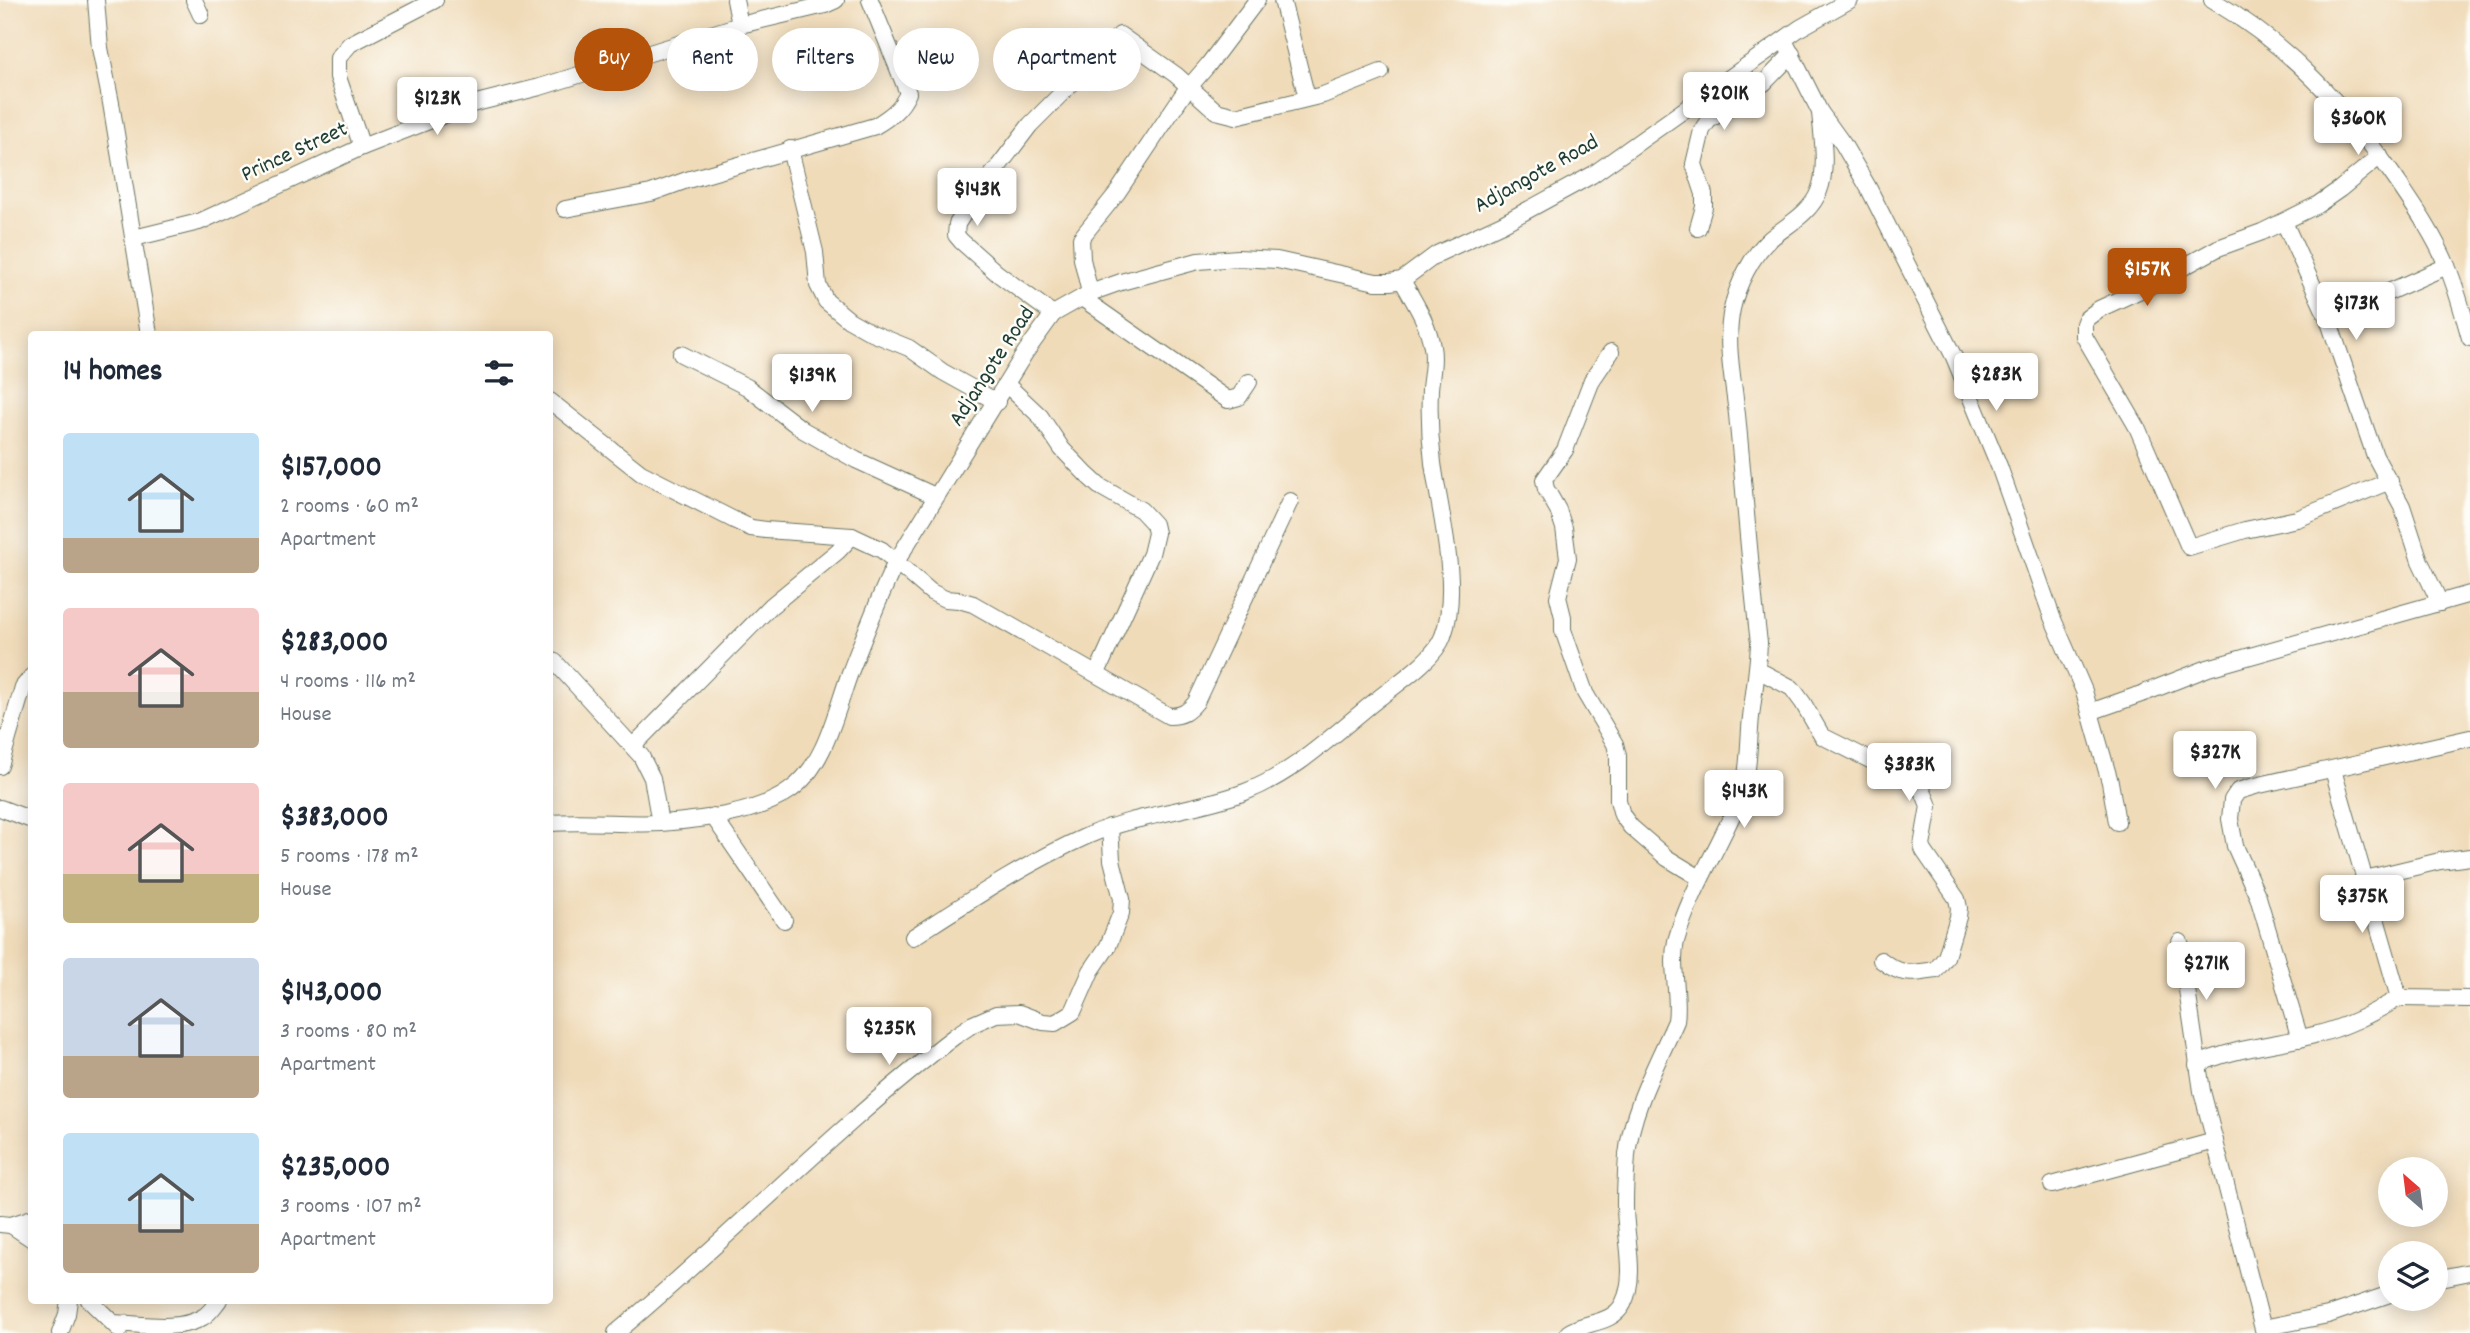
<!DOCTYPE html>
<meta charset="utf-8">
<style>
body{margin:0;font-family:Dekko,sans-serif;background:#f6f6f7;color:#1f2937;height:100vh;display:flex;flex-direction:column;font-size:26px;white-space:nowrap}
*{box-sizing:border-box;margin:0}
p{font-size:23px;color:#747a83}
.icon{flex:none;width:38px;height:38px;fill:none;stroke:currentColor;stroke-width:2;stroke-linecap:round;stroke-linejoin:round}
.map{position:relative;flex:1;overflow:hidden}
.drawer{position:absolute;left:28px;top:331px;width:525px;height:973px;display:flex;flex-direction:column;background:#fff;border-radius:7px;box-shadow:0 4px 18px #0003}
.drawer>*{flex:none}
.hud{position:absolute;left:574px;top:28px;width:665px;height:63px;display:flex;gap:14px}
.needle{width:46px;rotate:332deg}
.fabs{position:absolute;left:2378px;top:1157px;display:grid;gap:14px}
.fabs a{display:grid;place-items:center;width:70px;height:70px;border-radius:50%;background:#fff;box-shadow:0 4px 18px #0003;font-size:35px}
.price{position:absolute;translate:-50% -60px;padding:0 16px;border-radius:7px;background:#fff;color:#222;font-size:23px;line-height:46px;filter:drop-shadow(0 2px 4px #0008)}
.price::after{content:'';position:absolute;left:50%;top:42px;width:21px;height:16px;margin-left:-10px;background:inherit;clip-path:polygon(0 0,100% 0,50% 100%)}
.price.on{background:#b45309;color:#fff}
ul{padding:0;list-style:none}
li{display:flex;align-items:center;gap:21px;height:175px;padding:0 35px}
li span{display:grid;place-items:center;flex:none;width:196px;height:140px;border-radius:7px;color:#555}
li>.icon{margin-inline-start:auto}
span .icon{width:84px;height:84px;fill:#fffc;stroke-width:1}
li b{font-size:30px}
h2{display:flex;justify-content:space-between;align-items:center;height:84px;padding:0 35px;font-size:30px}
.pill{padding:0 24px;border-radius:32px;background:#fff;box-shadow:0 4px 18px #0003;font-size:24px;line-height:63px}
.pill.on{background:#b45309;color:#fff}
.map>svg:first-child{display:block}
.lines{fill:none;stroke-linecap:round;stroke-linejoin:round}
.minor-casing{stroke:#687463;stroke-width:18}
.minor{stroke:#fff;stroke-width:16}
.labels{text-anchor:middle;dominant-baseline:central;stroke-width:5;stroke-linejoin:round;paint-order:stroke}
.street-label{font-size:23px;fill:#1f3d34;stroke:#fdfcf7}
</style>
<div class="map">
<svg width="2470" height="1333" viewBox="0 0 2470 1333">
<rect width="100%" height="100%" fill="#fdfcf7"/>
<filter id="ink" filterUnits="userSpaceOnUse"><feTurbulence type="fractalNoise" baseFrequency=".0143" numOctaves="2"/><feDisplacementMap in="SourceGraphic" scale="14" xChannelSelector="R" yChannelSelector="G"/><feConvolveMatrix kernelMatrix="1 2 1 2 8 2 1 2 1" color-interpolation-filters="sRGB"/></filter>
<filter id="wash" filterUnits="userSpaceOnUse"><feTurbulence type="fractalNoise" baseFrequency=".00686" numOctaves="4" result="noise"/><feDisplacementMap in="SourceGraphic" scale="28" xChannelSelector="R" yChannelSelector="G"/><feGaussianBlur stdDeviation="1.57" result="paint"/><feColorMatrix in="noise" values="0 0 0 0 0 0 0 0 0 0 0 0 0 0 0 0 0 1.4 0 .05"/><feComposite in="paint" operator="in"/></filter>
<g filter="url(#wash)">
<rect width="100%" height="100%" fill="#f0dbb9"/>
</g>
<g filter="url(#ink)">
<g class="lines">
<defs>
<g id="minor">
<path d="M 96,0 L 100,48 L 111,103 L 149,334"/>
<path d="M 194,0 L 201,15"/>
<path d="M 735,0 L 740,25"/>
<path d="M 1282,0 L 1307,98"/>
<path d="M 2212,0 C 2290,46 2344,105 2395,178 C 2414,206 2434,234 2447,266 C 2457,289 2463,314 2470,338"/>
<path d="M 1784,40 L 1820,112 L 1843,144 L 1868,187 L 1954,357 L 1999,466 L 2052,617 L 2084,691 L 2110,782 L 2117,822"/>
<path d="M 362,147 L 338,77 L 338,58 L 350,44 L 435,0"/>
<path d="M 790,149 L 815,252 L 818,285 L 826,301 L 849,320 L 872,333 L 909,348 L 943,372 L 997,402"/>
<path d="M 2380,156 L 2340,189 L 2317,205 L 2262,232 L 2218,248 L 2149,286 L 2099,309 L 2086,319 L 2084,324 L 2084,336 L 2137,427 L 2189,547 L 2245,530 L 2297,519 L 2390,481"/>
<path d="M 565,209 L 651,193 L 687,180 L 875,126 C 890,117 901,109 908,93 L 870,0"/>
<path d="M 2284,222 L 2328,319 L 2375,456 L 2402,506 L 2420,561 L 2440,603"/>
<path d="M 1698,228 L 1704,207 L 1704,194 L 1694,164 L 1702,130 L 1708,121 L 1764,83 L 1792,54"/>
<path d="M 134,238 L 199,222 L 362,147 L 472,104 L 540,87 L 740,25 L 825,5 L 836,0"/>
<path d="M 1090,293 L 1082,259 L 1081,238 L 1117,193 L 1184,93 L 1208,65 L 1257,0"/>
<path d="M 1082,298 L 1228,400 L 1239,397 L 1249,382"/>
<path d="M 1053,314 L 997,273 L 961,241 L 956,235 L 957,224 L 972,201 L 1030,125 L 1120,35 L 1176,75 L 1216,111 L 1236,116 L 1323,95 L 1381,72"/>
<path d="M 2328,319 L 2447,266"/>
<path d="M 1611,352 L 1592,380 L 1565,450 L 1544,480 L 1546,489 L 1558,510 L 1564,528 L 1568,558 L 1558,597 L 1563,617 L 1563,630 L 1585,693 L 1615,744 L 1618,756 L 1618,800 L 1622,815 L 1631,827 L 1667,858 L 1700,878"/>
<path d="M 681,354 L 747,387 L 803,430 L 856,460 L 935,496"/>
<path d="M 1007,385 L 1040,416 L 1062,449 L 1087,475 L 1099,486 L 1141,510 L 1154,524 L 1156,533 L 1151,554 L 1097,673"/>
<path d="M 550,401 L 641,473 L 736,521 L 751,528 L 766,530 L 852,536 L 882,550 L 931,592 L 945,599 L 959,600 L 973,604 L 1169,716 C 1182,716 1188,712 1196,702 L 1290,501"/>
<path d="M 550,660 L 555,662 L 566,674 L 641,756 L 652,778 L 660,823"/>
<path d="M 1758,670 L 1792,688 L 1803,703 L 1822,736 L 1908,779 L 1923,791 L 1929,806 L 1922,846 L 1924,851 L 1957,899 L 1959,908 L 1958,917 L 1946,957 L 1936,970 C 1911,974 1901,976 1881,960"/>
<path d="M 2090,712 L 2144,693 L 2208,668 L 2470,594"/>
<path d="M 633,746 L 771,606 L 838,551 L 852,536"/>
<path d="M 0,766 L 23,687 L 32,676"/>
<path d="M 2333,770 L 2399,998 L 2470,999"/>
<path d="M 0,808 L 32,820"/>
<path d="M 713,816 L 784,920"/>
<path d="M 550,823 C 587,820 624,825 661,823 C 700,820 757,814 789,791 C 826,766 836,709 851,670 C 865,634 879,597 896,562 L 1025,353 L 1053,314 L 1090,293 L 1121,282 L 1198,261 L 1238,258 L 1277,260 L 1376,282 L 1390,282 L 1402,280 L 1437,254 L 1502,224 L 1592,175 L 1800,28 L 1850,0"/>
<path d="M 2365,879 L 2440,861 L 2470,857"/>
<path d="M 913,937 C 969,901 1026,863 1087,836 C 1137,814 1194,811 1245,792 C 1297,772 1337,731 1379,698 C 1398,683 1435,659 1443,636 C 1461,588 1440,514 1433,463 C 1430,439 1429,413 1430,389 C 1431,376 1435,360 1432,347 C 1428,322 1414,302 1402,280"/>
<path d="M 2180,942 L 2202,1091 L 2264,1333"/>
<path d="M 2300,1039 L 2258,897 L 2235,846 L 2230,819 L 2232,800 L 2238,791 L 2255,786 L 2470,738"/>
<path d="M 2197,1065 C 2230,1048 2278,1045 2314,1035 C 2345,1028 2371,1014 2399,998"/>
<path d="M 2052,1185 L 2215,1141"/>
<path d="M 0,1224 L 11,1225 L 32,1218"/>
<path d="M 11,1225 L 32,1239"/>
<path d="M 2436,1279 L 2470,1272"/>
<path d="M 89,1300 L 120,1330"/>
<path d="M 114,1323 C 141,1324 179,1332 203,1317 C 210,1313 214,1306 219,1300"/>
<path d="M 2263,1328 L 2328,1315 L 2390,1294"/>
<path d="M 60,1333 L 67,1314 L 69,1300"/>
<path d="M 616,1333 C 731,1237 836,1127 955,1036 L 973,1024 L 996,1014 L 1019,1013 L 1043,1022 L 1055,1023 L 1073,1012 L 1091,971 L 1108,946 L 1121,913 L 1122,899 L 1112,860 L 1110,827"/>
<path d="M 1568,1333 C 1584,1321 1612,1325 1623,1304 C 1638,1275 1624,1234 1625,1203 C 1625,1188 1626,1171 1627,1155 C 1632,1108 1657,1064 1676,1021 C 1680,994 1670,967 1676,941 C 1690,891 1719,848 1739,800 C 1750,774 1748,745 1751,717 C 1754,691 1758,668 1759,643 C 1750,570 1745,497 1738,425 C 1735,385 1724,348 1732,309 C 1737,285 1752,255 1770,239 C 1787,225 1811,213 1819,191 C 1828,168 1822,136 1820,112"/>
</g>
</defs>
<use href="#minor" class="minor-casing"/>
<use href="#minor" class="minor"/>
</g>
</g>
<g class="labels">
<g class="street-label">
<text transform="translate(295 153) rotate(-25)">Prince Street</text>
<text transform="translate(1537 175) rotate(-29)">Adjangote Road</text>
<text transform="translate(993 367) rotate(-57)">Adjangote Road</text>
</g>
</g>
</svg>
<div class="fabs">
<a><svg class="needle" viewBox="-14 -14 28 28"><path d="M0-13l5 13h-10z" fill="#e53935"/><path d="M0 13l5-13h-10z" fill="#747a83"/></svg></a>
<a><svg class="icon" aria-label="layers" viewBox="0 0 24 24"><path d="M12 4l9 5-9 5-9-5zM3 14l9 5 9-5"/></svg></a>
</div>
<b class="price" style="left:1724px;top:132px">$201K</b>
<b class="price" style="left:437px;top:137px">$123K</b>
<b class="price" style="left:2358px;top:157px">$360K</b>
<b class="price" style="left:977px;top:228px">$143K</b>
<b class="price on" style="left:2147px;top:308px">$157K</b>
<b class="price" style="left:2356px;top:342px">$173K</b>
<b class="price" style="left:1996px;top:413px">$283K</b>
<b class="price" style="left:812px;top:414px">$139K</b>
<b class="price" style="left:2215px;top:791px">$327K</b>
<b class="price" style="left:1909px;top:803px">$383K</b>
<b class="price" style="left:1744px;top:830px">$143K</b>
<b class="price" style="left:2362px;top:935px">$375K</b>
<b class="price" style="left:2206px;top:1002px">$271K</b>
<b class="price" style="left:889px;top:1067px">$235K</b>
<div class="hud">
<a class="pill on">Buy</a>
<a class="pill">Rent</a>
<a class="pill">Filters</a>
<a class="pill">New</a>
<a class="pill">Apartment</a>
</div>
<section class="drawer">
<h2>14 homes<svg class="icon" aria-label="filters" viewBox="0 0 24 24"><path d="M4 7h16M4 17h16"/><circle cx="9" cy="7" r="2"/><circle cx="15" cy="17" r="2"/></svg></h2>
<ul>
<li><span style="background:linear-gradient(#bfe0f5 75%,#b9a48a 0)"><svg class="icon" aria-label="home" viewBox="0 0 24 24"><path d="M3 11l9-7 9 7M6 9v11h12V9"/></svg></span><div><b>$157,000</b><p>2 rooms · 60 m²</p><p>Apartment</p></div></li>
<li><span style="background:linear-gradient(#f6c9c9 60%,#b9a48a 0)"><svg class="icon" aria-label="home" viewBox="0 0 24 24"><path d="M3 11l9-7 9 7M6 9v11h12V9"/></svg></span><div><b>$283,000</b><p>4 rooms · 116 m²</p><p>House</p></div></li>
<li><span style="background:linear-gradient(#f6c9c9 65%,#c2b280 0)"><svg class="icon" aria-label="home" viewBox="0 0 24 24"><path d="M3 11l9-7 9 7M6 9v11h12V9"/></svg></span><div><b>$383,000</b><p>5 rooms · 178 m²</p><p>House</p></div></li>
<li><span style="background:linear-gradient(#c9d6e8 70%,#b9a48a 0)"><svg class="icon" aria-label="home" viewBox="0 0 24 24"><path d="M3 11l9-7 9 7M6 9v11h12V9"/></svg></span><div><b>$143,000</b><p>3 rooms · 80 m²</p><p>Apartment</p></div></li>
<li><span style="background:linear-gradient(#bfe0f5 65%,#b9a48a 0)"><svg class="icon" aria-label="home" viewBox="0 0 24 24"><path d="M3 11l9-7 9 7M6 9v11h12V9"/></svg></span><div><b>$235,000</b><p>3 rooms · 107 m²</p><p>Apartment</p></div></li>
</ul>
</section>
</div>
